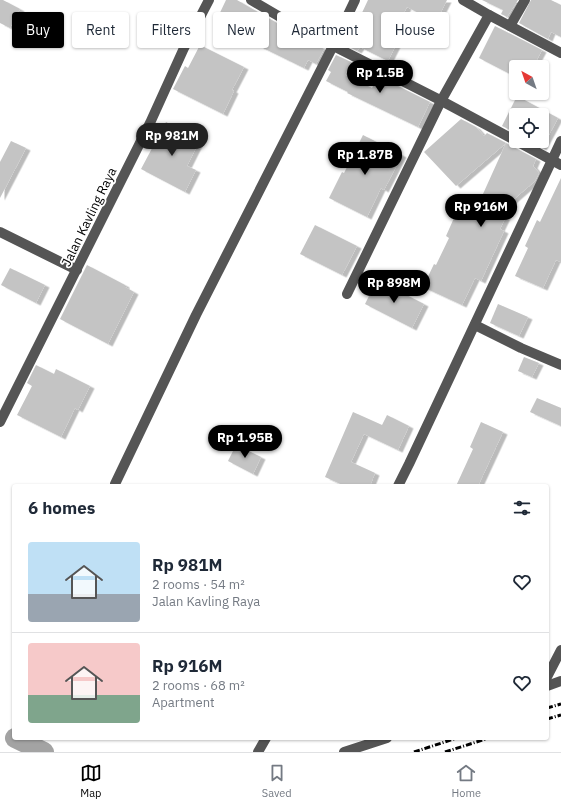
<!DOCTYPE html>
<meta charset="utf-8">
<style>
body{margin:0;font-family:"IBM Plex Sans",sans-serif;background:#f6f6f7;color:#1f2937;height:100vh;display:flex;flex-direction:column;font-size:15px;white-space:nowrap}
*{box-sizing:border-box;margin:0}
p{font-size:13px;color:#747a83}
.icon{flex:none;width:22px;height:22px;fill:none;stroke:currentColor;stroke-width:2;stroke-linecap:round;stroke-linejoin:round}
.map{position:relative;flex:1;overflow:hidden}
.sheet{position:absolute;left:12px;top:484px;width:537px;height:256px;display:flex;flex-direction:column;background:#fff;border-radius:4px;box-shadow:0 1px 3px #0004}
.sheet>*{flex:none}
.top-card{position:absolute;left:12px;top:12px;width:537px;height:36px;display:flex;gap:8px}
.needle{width:26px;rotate:320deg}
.controls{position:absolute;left:509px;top:60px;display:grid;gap:8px}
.controls a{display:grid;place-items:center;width:40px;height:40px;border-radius:4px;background:#fff;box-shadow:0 1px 3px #0004;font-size:20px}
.price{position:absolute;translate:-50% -34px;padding:0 9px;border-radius:14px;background:#000;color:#fff;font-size:13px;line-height:26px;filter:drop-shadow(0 1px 2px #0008)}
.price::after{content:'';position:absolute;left:50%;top:24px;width:12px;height:9px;margin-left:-6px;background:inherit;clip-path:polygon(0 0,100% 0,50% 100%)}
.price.on{background:#222;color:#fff}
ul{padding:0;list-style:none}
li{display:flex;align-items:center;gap:12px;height:100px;padding:0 16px}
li+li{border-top:1px solid #e0e1e3}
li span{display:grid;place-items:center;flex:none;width:112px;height:80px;border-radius:4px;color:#555}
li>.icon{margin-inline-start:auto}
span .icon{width:48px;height:48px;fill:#fffc;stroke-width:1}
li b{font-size:17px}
h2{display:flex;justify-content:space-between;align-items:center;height:48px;padding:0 16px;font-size:17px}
.pill{padding:0 14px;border-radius:4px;background:#fff;box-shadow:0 1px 3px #0004;font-size:14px;line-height:36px}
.pill.on{background:#000;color:#fff}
.tab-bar{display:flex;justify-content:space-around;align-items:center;height:56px;border-top:1px solid #e0e1e3;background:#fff;font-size:11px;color:#747a83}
.tab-bar a{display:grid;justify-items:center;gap:2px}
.tab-bar .on{color:#000}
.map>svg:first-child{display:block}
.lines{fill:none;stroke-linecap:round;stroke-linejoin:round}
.canal{stroke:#a3a3a3;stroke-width:20}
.building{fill:#c4c4c4;filter:url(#shadow)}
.minor{stroke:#555;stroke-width:10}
.rail{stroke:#000;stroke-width:3;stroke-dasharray:6 2 1 2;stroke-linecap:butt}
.labels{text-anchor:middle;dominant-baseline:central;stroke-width:3.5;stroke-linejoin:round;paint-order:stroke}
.street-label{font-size:13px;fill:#000;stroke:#fff}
</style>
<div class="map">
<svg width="561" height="752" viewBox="0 0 561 752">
<defs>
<filter id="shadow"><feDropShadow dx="4.5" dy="2.5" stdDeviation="0" flood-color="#0004"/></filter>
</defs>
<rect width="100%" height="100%" fill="#fff"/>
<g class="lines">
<path class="canal" d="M 15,738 L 44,752"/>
</g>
<g class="building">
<path d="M 0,0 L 3,0 L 20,9 L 10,28 L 0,23 Z"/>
<path d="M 226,0 L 237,0 L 301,37 L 324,49 L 316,64 L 308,60 L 304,68 L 259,46 L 261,43 L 216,21 Z"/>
<path d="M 368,0 L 447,0 L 436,22 L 407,7 L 393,33 L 400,37 L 388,61 L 360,47 L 357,51 L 342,43 L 355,14 L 360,17 Z"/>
<path d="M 482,0 L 518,0 L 507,17 L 501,14 L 503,10 Z"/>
<path d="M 531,0 L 551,0 L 561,5 L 561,37 L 551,32 L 548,39 L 519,23 Z"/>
<path d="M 495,26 L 542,50 L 533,67 L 516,67 L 516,77 L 479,58 Z"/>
<path d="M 200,45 L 244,67 L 232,90 L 234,91 L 223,114 L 173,89 L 185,66 L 188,68 Z"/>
<path d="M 336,55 L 351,62 L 345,75 L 372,88 L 378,76 L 430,102 L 418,127 L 347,93 L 348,92 L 326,81 L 331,72 L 328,70 Z"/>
<path d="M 517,96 L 558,118 L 542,148 L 530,141 L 542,141 L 542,115 L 516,115 L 516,133 L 502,126 Z"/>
<path d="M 461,119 L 476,127 L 484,136 L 487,133 L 506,143 L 456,186 L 424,152 Z"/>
<path d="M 166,122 L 200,140 L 187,166 L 196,170 L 185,192 L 141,169 Z"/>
<path d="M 363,135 L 402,155 L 384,190 L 381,188 L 367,217 L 329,198 L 342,172 L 344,173 Z"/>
<path d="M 11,141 L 26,148 L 0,198 L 0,162 Z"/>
<path d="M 506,143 L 536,159 L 533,166 L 539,173 L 535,181 L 506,206 L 510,208 L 500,229 L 504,231 L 481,281 L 475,278 L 462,305 L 423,287 L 434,264 L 436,265 L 449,238 L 446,236 L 458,209 L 473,216 Z"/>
<path d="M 561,178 L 561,262 L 556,260 L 543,288 L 515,276 L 528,248 L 525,246 L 537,220 L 540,222 Z"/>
<path d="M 315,225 L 357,246 L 342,275 L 300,254 Z"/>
<path d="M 87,265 L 125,285 L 125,287 L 134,292 L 108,344 L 60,319 Z"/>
<path d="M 10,268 L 45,285 L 36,303 L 1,285 Z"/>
<path d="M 377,280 L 424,304 L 412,328 L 365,304 Z"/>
<path d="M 498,304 L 528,317 L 519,336 L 490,323 Z"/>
<path d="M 524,357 L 539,363 L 532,377 L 518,371 Z"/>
<path d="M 36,365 L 54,374 L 56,369 L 90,386 L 78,410 L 75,408 L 61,437 L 17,415 L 32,386 L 27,383 Z"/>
<path d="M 537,398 L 561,408 L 561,426 L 530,412 Z"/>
<path d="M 353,412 L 382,425 L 387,415 L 409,426 L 398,450 L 364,434 L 351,462 L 375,473 L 370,486 L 345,486 L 325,477 Z"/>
<path d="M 481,422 L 503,432 L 478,486 L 456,486 L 473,449 L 470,447 Z"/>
<path d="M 236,445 L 261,457 L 253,474 L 228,461 Z"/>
</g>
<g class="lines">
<g class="minor">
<path d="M 251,0 L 304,31 L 438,99 L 561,165"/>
<path d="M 489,15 L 561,53"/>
<path d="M 510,26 L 525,0"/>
<path d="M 0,232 L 77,270"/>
<path d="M 347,294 L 441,101 L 489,15 L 463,0"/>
<path d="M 475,325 L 521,348 L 561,365"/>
<path d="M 0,422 L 150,123 L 184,48 L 209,0"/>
<path d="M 115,484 L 196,315 L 333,46 L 355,0"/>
<path d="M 398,486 L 409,464 L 561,141"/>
<path d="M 547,677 L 561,650"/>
<path d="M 547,686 L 561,681"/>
<path d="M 258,752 L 266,738"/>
<path d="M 344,752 L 387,738"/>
</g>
<g class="rail">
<path d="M 547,708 L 561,704"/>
<path d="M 547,719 L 561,715"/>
<path d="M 414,752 L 457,738"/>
<path d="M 445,752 L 489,738"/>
</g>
</g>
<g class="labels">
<g class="street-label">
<text transform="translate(89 217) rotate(-64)">Jalan Kavling Raya</text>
</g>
</g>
</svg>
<div class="controls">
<a><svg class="needle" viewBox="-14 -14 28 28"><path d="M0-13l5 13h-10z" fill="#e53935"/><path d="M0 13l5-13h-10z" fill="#747a83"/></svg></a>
<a><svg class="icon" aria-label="locate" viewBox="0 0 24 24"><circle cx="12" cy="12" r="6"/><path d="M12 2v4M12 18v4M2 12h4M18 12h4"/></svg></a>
</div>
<b class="price" style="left:380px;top:94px">Rp 1.5B</b>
<b class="price on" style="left:172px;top:157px">Rp 981M</b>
<b class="price" style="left:365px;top:176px">Rp 1.87B</b>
<b class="price" style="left:481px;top:228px">Rp 916M</b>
<b class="price" style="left:394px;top:304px">Rp 898M</b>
<b class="price" style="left:245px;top:459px">Rp 1.95B</b>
<div class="top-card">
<a class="pill on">Buy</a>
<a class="pill">Rent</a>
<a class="pill">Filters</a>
<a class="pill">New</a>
<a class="pill">Apartment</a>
<a class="pill">House</a>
</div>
<section class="sheet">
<h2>6 homes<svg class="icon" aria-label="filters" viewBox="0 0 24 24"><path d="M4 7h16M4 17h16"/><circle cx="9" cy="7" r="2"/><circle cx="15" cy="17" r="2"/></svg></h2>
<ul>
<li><span style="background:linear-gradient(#bfe0f5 65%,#9aa5b1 0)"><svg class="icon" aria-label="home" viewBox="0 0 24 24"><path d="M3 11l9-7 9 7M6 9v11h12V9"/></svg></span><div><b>Rp 981M</b><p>2 rooms · 54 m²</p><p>Jalan Kavling Raya</p></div><svg class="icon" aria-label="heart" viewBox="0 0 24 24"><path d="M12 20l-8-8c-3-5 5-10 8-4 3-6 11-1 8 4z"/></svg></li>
<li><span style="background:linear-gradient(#f6c9c9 65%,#7fa58c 0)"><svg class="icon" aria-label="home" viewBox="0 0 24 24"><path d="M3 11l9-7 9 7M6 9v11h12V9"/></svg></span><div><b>Rp 916M</b><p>2 rooms · 68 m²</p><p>Apartment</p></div><svg class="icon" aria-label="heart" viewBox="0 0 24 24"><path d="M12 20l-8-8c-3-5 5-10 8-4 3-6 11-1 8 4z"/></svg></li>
</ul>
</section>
</div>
<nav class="tab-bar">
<a class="on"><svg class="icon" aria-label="map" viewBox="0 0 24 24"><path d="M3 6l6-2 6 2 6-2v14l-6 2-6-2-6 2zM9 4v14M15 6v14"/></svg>Map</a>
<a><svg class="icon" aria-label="saved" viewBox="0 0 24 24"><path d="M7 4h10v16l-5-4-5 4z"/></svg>Saved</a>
<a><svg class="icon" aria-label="home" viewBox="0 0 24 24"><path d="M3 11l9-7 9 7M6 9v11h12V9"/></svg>Home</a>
</nav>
